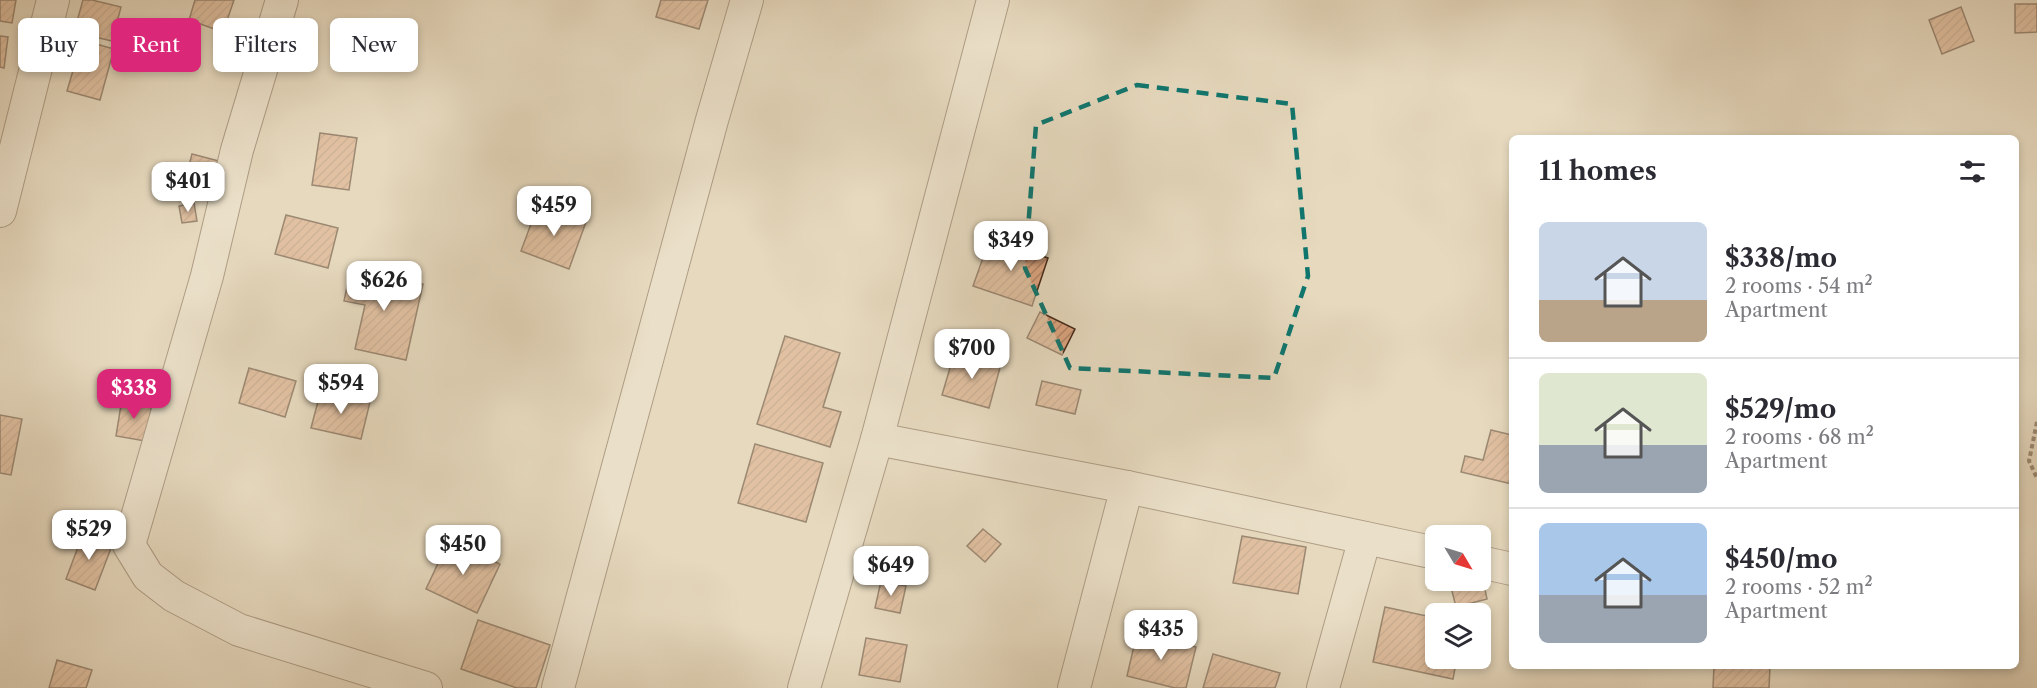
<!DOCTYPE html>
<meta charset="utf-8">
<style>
body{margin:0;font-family:"Libre Caslon Text",serif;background:#f2f2f3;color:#2b2b33;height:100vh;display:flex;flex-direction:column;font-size:22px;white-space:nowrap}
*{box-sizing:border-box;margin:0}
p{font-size:20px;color:#7c7c81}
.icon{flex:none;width:33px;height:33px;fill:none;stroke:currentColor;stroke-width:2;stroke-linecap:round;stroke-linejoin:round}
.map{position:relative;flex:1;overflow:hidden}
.details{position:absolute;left:1509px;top:135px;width:510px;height:534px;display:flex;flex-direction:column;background:#fff;border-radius:9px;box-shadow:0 3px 9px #0003}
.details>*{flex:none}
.guide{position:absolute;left:18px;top:18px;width:570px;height:54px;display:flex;gap:12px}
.needle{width:39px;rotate:128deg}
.tools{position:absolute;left:1425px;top:525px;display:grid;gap:12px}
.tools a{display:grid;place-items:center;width:66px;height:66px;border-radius:9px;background:#fff;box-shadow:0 3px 9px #0003;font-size:30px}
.price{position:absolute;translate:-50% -51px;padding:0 14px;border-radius:12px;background:#fff;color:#222;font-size:20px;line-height:39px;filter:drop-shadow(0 2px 3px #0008)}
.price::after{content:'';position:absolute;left:50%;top:36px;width:18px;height:14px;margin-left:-9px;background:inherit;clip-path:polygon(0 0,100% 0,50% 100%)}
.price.active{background:#db2777;color:#fff}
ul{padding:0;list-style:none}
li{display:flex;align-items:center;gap:18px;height:150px;padding:0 30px}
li+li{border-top:2px solid #e1e1e2}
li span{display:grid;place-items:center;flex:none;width:168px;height:120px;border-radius:9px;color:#555}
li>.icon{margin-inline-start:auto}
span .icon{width:72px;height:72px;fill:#fffc;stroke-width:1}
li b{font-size:26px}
h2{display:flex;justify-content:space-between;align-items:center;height:72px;padding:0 30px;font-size:26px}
.tag{padding:0 21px;border-radius:9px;background:#fff;box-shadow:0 3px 9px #0003;font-size:21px;line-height:54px}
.tag.active{background:#db2777;color:#fff}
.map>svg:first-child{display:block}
.building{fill:url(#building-hatch);stroke:#432819;stroke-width:1.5}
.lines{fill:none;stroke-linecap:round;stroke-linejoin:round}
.street-casing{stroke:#6c5442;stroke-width:34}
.path{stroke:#432819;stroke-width:4;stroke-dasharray:4.5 3;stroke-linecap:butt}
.street{stroke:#efe6d5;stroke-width:32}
.marked{fill:none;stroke:#0f766e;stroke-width:4.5;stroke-dasharray:12 8;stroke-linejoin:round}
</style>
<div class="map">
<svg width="2037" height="688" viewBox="0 0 2037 688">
<defs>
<pattern id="building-hatch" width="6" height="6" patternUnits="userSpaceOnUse" patternTransform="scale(1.5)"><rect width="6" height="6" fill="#dca581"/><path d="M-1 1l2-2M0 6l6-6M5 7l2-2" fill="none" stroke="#b48669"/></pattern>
</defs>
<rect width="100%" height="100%" fill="#e6d9be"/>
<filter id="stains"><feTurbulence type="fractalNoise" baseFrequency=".00333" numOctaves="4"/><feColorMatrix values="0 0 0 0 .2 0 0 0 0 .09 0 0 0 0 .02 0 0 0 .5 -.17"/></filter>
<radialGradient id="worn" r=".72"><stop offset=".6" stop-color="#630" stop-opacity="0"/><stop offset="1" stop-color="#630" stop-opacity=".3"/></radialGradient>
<g class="building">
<path d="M 0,0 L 16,0 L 12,23 L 0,21 Z"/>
<path d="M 83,0 L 92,0 L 121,7 L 112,41 L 74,32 Z"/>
<path d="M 195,0 L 234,0 L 223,32 L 189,20 Z"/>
<path d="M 661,0 L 708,0 L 699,29 L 656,17 Z"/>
<path d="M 2015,4 L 2037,4 L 2037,32 L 2015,33 Z"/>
<path d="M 1961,7 L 1974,41 L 1942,54 L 1929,20 Z"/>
<path d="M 0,36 L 8,37 L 4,68 L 0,67 Z"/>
<path d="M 82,40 L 114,49 L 100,100 L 67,91 Z"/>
<path d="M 320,133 L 357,138 L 349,190 L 312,185 Z"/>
<path d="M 192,154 L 219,161 L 210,196 L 183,189 Z"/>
<path d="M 194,203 L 197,221 L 182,223 L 179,206 Z"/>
<path d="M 538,205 L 586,222 L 569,269 L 521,251 Z"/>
<path d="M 286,215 L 338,228 L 328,268 L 275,254 Z"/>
<path d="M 990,238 L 1048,258 L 1032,306 L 973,286 Z"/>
<path d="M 351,268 L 423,284 L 406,360 L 355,349 L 365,305 L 344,301 Z"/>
<path d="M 1040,312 L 1075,329 L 1062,355 L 1027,338 Z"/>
<path d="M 785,336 L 840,353 L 823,407 L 841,412 L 830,447 L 757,424 Z"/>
<path d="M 955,351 L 1001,364 L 989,408 L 942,395 Z"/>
<path d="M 249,368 L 296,381 L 285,417 L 239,403 Z"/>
<path d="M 1042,381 L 1081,390 L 1075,414 L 1036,405 Z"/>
<path d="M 321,390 L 370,402 L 361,439 L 311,428 Z"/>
<path d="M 122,399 L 152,405 L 145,441 L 116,436 Z"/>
<path d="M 0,415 L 22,419 L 11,475 L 0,473 Z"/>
<path d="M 1491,430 L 1512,435 L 1512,484 L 1461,472 L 1465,456 L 1483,460 Z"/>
<path d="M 755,444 L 823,463 L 806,522 L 738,503 Z"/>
<path d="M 983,529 L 1001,544 L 985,562 L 967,546 Z"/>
<path d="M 84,531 L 113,543 L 95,590 L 66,579 Z"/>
<path d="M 1242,536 L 1306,547 L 1298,594 L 1233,583 Z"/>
<path d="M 449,540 L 500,564 L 477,613 L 426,589 Z"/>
<path d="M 1482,575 L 1487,599 L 1456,607 L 1450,583 L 1460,580 L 1480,580 Z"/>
<path d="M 881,581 L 906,586 L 900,613 L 875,608 Z"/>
<path d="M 1385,607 L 1436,618 L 1436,658 L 1457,658 L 1453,679 L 1373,662 Z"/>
<path d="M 478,620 L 550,645 L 536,688 L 517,688 L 461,669 Z"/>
<path d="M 1137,633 L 1196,647 L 1186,688 L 1175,688 L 1127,676 Z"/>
<path d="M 866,638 L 907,645 L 900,682 L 859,675 Z"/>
<path d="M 1213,654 L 1280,673 L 1275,688 L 1203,688 Z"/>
<path d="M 57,660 L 92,670 L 86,688 L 49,688 Z"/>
<path d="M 1714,666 L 1770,666 L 1769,688 L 1713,688 Z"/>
</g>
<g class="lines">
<defs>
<g id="street">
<path d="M 282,0 L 237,150 L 207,276 L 129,545 L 148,576 L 174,596 L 239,630 L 426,688"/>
<path d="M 0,211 L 53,0"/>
<path d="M 877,439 L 1127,487 L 1436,553"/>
<path d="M 1480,562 L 1512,569"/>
<path d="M 558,688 L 712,120 L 747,0"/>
<path d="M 804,688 L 877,439 L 993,0"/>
<path d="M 1074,688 L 1127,487"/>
<path d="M 1323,688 L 1365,538"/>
</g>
</defs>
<use href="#street" class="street-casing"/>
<path class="path" d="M 2037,422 L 2029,461 L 2037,478"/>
<use href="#street" class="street"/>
</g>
<path d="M0 0H2037V688H0ZM 1137,85 L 1292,104 L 1308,276 L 1274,378 L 1070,368 L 1025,268 L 1036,125 Z" fill="#e6d9be" fill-opacity=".55" fill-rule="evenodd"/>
<path class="marked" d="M 1137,85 L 1292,104 L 1308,276 L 1274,378 L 1070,368 L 1025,268 L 1036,125 Z"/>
<rect width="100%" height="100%" filter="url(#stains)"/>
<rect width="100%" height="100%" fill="url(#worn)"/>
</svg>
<div class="tools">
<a><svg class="needle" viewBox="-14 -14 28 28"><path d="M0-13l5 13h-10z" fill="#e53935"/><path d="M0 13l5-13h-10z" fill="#7c7c81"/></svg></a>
<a><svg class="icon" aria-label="layers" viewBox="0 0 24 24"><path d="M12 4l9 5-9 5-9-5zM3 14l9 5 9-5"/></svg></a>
</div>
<b class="price" style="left:188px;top:213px">$401</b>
<b class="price" style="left:554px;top:237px">$459</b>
<b class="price" style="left:1011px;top:272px">$349</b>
<b class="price" style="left:384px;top:312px">$626</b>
<b class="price" style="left:972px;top:380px">$700</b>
<b class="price" style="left:341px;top:415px">$594</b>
<b class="price active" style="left:134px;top:420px">$338</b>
<b class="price" style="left:89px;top:561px">$529</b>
<b class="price" style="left:463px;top:576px">$450</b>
<b class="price" style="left:891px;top:597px">$649</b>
<b class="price" style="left:1161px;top:661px">$435</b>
<div class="guide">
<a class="tag">Buy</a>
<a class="tag active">Rent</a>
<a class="tag">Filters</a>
<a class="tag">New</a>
</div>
<section class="details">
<h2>11 homes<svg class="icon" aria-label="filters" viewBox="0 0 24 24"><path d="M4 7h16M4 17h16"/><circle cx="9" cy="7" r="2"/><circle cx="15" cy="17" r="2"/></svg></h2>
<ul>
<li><span style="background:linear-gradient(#c9d6e8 65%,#b9a48a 0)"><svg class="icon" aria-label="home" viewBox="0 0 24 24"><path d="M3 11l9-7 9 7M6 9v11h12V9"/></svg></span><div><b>$338/mo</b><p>2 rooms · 54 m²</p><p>Apartment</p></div></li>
<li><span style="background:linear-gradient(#dfe7d0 60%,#9aa5b1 0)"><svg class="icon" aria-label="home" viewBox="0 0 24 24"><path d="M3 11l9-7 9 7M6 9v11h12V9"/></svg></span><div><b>$529/mo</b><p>2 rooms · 68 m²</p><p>Apartment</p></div></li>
<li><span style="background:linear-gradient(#a9c7e8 60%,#9aa5b1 0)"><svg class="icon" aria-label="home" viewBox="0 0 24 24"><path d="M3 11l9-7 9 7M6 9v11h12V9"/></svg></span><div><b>$450/mo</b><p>2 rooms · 52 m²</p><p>Apartment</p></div></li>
</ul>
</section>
</div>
